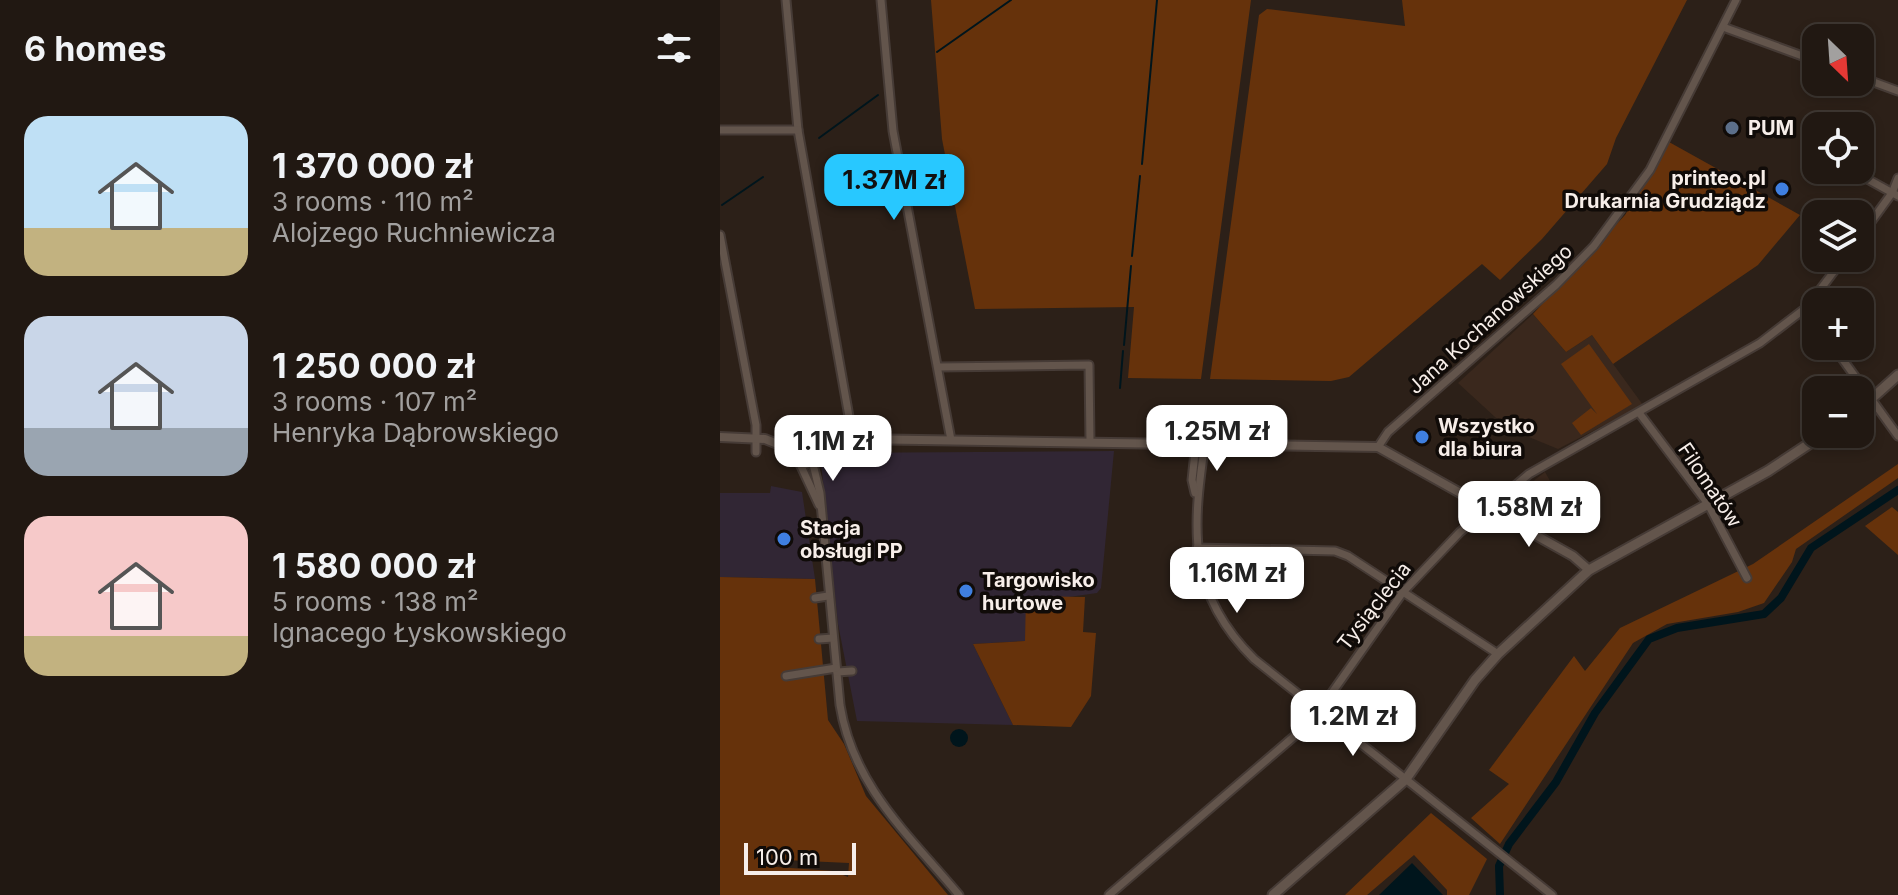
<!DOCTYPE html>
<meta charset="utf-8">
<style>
body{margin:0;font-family:Inter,sans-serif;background:#29211b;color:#f1f3f6;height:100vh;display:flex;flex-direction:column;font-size:30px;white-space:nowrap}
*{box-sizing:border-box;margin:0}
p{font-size:26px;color:#a2a09f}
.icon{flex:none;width:44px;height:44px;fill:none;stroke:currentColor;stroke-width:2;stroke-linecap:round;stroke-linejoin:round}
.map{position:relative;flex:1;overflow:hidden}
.sheet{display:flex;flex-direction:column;background:#211812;width:720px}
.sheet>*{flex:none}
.needle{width:52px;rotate:155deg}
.fabs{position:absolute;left:1082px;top:24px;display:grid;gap:16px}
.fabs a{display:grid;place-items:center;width:72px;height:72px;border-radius:16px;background:#211812;box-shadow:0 4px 12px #0003,0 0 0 2px #3e3732;font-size:40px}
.scale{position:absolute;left:24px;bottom:20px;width:112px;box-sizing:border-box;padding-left:8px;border:4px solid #f7eee9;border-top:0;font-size:22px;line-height:28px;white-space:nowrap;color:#f7eee9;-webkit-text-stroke:6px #100b08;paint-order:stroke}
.price{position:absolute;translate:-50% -68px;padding:0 18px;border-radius:16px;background:#fff;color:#222;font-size:26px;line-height:52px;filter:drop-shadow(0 2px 4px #0008)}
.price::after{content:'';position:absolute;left:50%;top:48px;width:24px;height:18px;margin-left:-12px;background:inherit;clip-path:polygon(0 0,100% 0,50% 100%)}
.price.on{background:#28c8ff;color:#111}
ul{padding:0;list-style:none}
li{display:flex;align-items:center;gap:24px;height:200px;padding:0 24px}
li span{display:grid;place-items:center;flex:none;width:224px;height:160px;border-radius:24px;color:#555}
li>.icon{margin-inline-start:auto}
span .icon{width:96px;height:96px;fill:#fffc;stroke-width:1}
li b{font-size:34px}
h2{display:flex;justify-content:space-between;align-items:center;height:96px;padding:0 24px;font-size:34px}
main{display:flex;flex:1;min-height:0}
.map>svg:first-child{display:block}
.commercial{fill:#312634}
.built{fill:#3a281d}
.green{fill:#66320b;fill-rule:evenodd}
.water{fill:#00151c}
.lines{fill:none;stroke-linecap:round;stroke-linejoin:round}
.stream{stroke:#00151c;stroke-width:2}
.canal{stroke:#00151c;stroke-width:8}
.minor-casing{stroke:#463b36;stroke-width:11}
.tertiary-casing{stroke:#463b36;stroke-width:12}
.secondary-casing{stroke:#463b36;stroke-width:13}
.minor{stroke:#63554c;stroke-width:7}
.tertiary{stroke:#63554c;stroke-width:8}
.secondary{stroke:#63554c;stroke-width:9}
.service-dot{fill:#5c6f8a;stroke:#100b08;stroke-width:3}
.shop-dot{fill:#3f7fe0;stroke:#100b08;stroke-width:3}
.labels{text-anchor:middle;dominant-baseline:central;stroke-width:7;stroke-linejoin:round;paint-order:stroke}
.poi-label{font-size:20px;font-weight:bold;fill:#f7eee9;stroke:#100b08;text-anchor:start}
.street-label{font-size:20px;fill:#f7eee9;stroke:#100b08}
</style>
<main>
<section class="sheet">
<h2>6 homes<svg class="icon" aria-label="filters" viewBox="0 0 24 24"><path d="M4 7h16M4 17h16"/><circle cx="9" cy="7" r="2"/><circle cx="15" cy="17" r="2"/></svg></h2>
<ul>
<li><span style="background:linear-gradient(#bfe0f5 70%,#c2b280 0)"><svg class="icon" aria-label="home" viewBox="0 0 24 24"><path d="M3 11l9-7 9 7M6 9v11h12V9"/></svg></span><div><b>1 370 000 zł</b><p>3 rooms · 110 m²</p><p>Alojzego Ruchniewicza</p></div></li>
<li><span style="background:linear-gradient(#c9d6e8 70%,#9aa5b1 0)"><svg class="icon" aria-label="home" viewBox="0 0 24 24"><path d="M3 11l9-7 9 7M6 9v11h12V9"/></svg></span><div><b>1 250 000 zł</b><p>3 rooms · 107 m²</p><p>Henryka Dąbrowskiego</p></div></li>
<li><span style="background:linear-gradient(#f6c9c9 75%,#c2b280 0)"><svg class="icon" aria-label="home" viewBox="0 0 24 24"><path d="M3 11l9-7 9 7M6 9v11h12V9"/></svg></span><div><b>1 580 000 zł</b><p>5 rooms · 138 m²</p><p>Ignacego Łyskowskiego</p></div></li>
</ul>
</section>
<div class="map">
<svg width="1178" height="895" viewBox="0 0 1178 895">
<rect width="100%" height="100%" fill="#2c2018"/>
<g class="commercial">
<path d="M 394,451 L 381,588 L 377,593 L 349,597 L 305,641 L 253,644 L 293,725 L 137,721 L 118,624 L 100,453 Z"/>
<path d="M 51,486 L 82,492 L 95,579 L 0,577 L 0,493 L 50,493 Z"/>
</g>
<g class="built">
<path d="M 813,314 L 846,352 L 872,335 L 923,405 L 838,449 L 787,428 L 738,383 Z"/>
<path d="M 825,472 L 847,511 L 820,525 L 788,506 L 789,500 Z"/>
</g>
<g class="green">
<path d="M 211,0 L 531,0 L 481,379 L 408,378 L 414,307 L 255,309 L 222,139 Z"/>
<path d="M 682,0 L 967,0 L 896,138 L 887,164 L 822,239 L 780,280 L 762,264 L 629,377 L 611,381 L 490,379 L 539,15 L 547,9 L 685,26 Z"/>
<path d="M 949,142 L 1080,215 L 1038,265 L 893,364 L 872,335 L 846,352 L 813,314 L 905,215 Z"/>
<path d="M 869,344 L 912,404 L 861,435 L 852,423 L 871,408 L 877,414 L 841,364 Z"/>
<path d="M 1178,464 L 1178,478 L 1076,549 L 1072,562 L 1044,603 L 1018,612 L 947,624 L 913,643 L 780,844 L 751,818 L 789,784 L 769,770 L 854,656 L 865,671 L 900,628 L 1033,564 Z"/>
<path d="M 1172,507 L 1178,512 L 1178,555 L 1145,526 Z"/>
<path d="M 0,577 L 95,579 L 108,720 L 124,744 L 146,796 L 228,895 L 0,895 ZM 43,859 L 129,863 L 128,877 L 113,871 L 42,866 Z"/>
<path d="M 306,596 L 365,597 L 363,632 L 376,633 L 371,696 L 351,727 L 293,725 L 253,644 L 305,641 Z"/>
<path d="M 711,813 L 767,859 L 749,895 L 727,895 L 727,890 L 694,855 L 647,895 L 625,895 Z"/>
</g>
<g class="water">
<circle cx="239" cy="738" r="9"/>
<path d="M 692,863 L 723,895 L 659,895 Z"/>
</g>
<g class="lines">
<g class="stream">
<path d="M 217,52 L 291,0"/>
<path d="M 99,138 L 158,95"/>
<path d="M 422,164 L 437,0"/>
<path d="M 2,205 L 43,177"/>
<path d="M 412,256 L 420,176"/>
<path d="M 404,345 L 411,266"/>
<path d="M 400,388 L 403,351"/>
</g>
<path class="canal" d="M 780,895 L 779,866 L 789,844 L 836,782 L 875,713 L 929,639 L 957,628 L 1044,614 L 1061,598 L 1091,548 L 1178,490"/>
<defs>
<g id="minor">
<path d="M 66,0 L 78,130 L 133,439"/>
<path d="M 161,0 L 173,131 L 231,440"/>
<path d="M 1003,27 L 1096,61"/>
<path d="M 1140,77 L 1178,91"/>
<path d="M 0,130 L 78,130"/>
<path d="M 1131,170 L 1178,196"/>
<path d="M 0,235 L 36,425 L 36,452"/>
<path d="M 1140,237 L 1172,193 L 1178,178"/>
<path d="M 1087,307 L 1096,320"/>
<path d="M 1113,346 L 1178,436"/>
<path d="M 218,367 L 369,365 L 370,442"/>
<path d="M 920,414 L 988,504 L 1027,578"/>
<path d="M 485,443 C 472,529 467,593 534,659 L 832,895"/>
<path d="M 658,447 L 668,432 L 836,285 L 874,246 L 930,170 L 1016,0"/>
<path d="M 92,460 L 100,493 L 120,705 C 133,786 188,834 239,895"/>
<path d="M 80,464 L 99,505"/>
<path d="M 475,493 L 472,480 L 476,443"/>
<path d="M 477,548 L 615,551 L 628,556 L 778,654"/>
<path d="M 95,598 L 108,596"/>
<path d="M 99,639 L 113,638"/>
<path d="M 117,672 L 132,671"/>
<path d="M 66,676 L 116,668"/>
<path d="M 389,895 L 592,721 L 683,592 L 740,532 L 809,474 L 1040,343 L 1087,307 L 1124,258"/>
</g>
<g id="tertiary">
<path d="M 0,437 L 45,439 L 75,451"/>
<circle cx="84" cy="455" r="9"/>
<path d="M 93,451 L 135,439 L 658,447 L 853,556 L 869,570"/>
</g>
<g id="secondary">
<path d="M 1140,409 L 1178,375"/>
<path d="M 553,895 L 686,779 L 755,680 L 778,654 L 869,570 L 1048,471 L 1104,434"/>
</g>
</defs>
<use href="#minor" class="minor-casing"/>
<use href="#tertiary" class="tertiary-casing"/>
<use href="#secondary" class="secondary-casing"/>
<use href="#minor" class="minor"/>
<use href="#tertiary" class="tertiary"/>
<use href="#secondary" class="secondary"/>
</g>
<circle class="service-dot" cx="1012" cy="128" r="8"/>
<g class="shop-dot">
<circle cx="1062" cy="189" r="8"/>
<circle cx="702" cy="437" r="8"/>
<circle cx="64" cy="539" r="8"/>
<circle cx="246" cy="591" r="8"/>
</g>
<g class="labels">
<g class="poi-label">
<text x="1028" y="128">PUM</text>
<text x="1046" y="178" text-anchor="end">printeo.pl<tspan x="1046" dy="23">Drukarnia Grudziądz</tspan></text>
<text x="718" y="426">Wszystko<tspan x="718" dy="23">dla biura</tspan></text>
<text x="80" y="528">Stacja<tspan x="80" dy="23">obsługi PP</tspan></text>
<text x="262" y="580">Targowisko<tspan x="262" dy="23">hurtowe</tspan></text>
</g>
<g class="street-label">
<text transform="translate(770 319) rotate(-42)">Jana Kochanowskiego</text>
<text transform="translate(990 485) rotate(56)">Filomatów</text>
<text transform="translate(654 606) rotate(-52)">Tysiąclecia</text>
</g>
</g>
</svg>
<div class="fabs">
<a><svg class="needle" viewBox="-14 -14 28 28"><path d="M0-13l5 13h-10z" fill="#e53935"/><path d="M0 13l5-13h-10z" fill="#a2a09f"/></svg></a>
<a><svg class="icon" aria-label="locate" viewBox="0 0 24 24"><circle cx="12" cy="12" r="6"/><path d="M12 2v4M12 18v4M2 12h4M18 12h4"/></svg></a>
<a><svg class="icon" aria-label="layers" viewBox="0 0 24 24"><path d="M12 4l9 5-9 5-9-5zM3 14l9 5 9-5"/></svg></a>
<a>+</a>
<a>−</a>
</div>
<div class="scale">100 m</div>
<b class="price on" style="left:174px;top:222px">1.37M zł</b>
<b class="price" style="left:497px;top:473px">1.25M zł</b>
<b class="price" style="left:113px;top:483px">1.1M zł</b>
<b class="price" style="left:809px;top:549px">1.58M zł</b>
<b class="price" style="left:517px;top:615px">1.16M zł</b>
<b class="price" style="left:633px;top:758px">1.2M zł</b>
</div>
</main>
